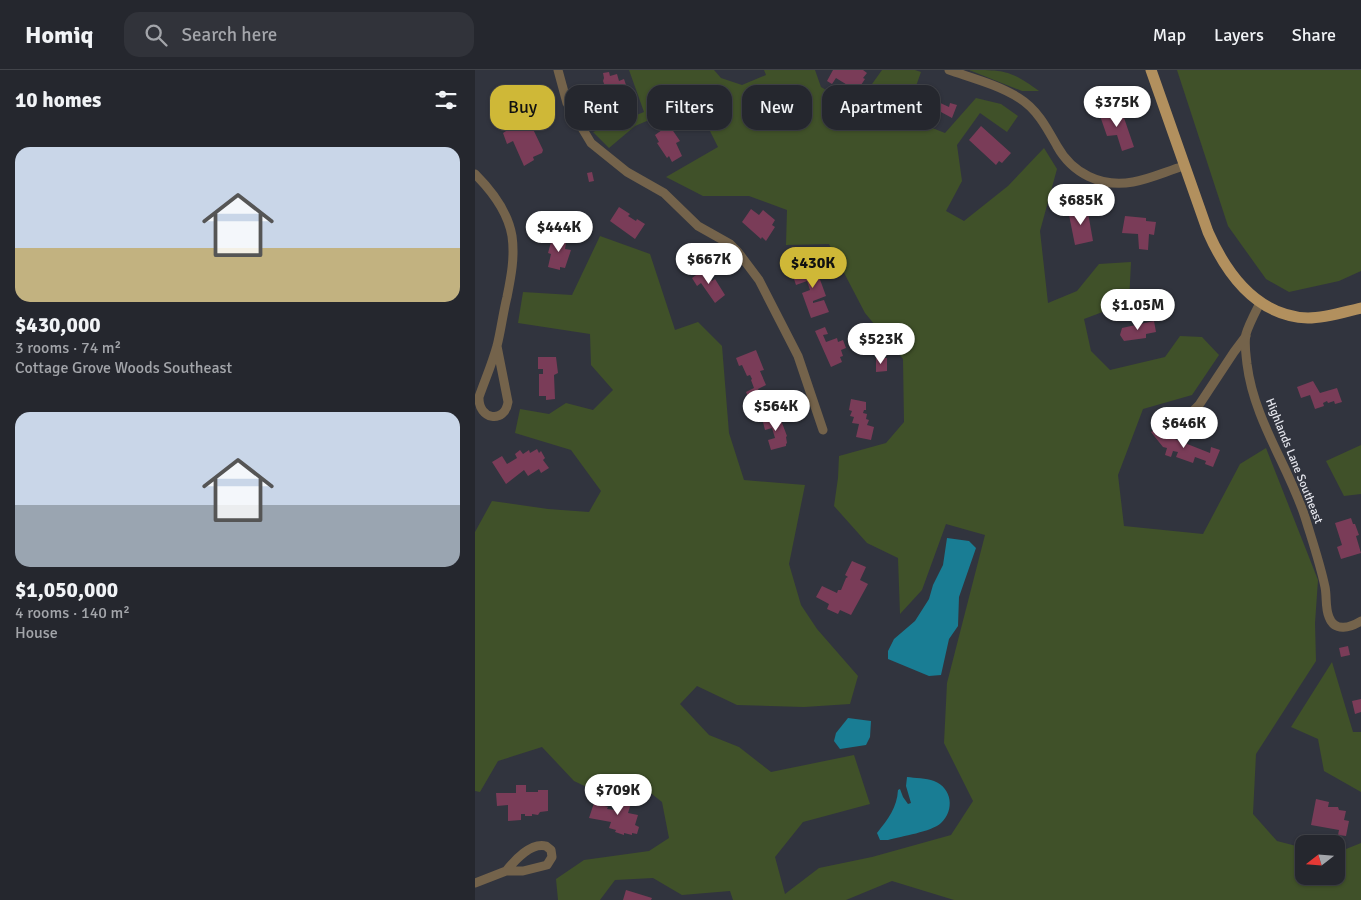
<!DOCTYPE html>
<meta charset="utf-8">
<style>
body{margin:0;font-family:Signika,sans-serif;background:#31333a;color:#f1f3f6;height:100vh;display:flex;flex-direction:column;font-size:19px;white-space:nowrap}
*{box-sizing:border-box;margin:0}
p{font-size:16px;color:#a3a5aa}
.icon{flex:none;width:28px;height:28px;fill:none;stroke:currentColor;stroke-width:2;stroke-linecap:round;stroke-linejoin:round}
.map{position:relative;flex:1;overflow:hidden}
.panel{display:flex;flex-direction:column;background:#25272e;width:475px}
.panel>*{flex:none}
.top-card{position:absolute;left:15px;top:15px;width:475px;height:45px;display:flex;gap:10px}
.needle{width:32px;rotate:253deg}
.tools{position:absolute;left:820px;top:765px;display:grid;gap:10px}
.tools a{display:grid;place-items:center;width:50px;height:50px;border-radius:10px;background:#25272e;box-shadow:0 1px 4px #0004,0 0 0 1px #42444a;font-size:25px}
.price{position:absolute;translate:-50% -42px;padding:0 11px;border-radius:18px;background:#fff;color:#222;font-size:16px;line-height:32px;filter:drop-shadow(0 1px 2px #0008)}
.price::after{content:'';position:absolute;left:50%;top:30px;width:15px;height:11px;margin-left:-8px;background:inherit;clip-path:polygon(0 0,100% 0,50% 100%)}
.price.on{background:#cfb837;color:#111}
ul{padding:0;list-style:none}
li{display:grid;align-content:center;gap:10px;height:265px;padding:0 15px}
li span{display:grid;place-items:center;height:155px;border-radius:15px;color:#555}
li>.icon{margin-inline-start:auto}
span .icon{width:90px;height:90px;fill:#fffc;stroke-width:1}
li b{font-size:21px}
h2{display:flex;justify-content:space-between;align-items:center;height:60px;padding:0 15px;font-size:21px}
.pill{padding:0 18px;border-radius:15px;background:#25272e;box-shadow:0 1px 4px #0004,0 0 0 1px #42444a;font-size:18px;line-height:45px}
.pill.on{background:#cfb837;color:#111}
header{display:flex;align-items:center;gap:30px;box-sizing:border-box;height:70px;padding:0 25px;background:#25272e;border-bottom:1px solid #42444a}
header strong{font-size:24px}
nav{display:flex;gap:28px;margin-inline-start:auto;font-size:18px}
.search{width:350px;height:45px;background:#31333a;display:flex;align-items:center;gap:12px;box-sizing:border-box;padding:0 18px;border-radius:15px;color:#a3a5aa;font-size:19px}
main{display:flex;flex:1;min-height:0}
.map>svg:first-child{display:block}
.green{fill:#405129}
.water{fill:#197d94}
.building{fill:#7a3c58}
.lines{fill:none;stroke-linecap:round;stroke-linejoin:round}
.minor{stroke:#74634b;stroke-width:9}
.major{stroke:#b2905e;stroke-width:11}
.labels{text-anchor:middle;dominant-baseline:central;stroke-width:4.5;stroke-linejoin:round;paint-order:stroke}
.street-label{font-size:12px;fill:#e4e5ec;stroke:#31343e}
</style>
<header>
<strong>Homiq</strong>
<div class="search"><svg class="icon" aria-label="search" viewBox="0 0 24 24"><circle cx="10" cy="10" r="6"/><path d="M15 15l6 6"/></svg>Search here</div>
<nav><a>Map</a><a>Layers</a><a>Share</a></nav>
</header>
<main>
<section class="panel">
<h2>10 homes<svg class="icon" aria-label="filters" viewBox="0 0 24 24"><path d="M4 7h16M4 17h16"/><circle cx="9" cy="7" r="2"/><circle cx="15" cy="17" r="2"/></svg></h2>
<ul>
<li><span style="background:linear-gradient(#c9d6e8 65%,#c2b280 0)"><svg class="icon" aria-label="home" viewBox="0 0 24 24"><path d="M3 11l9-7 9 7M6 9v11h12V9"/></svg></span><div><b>$430,000</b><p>3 rooms · 74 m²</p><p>Cottage Grove Woods Southeast</p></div></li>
<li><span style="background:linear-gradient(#c9d6e8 60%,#9aa5b1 0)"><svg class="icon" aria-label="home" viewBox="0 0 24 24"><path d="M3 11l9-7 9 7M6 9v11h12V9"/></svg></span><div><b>$1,050,000</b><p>4 rooms · 140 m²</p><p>House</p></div></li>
</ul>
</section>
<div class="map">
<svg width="886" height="830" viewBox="0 0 886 830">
<rect width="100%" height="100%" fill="#31343e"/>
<g class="green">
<path d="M 154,0 L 239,0 L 246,8 L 267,15 L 291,5 L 289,0 L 340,0 L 346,17 L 380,38 L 407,0 L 440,0 L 446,2 L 434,36 L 442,52 L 470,63 L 501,28 L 526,34 L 543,46 L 532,62 L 505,43 L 482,75 L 487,111 L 471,141 L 489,151 L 533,116 L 569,78 L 582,99 L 565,161 L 573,233 L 602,221 L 624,194 L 656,192 L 654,232 L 609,249 L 616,281 L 635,300 L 690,287 L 705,266 L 727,267 L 744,285 L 717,325 L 668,339 L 643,405 L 649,456 L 728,464 L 765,394 L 791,378 L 843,510 L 840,553 L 841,591 L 781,684 L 778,744 L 802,771 L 829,778 L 829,806 L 861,806 L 861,783 L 886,773 L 886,830 L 479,830 L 417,811 L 371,830 L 258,830 L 255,821 L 207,825 L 178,808 L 140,810 L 125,830 L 83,830 L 81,809 L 109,790 L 174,781 L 194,768 L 187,732 L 159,710 L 120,721 L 99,711 L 67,677 L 23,691 L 5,722 L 0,721 L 0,462 L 17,431 L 73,439 L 114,442 L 126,421 L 96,380 L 40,363 L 45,339 L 74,344 L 91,333 L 118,340 L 138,320 L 116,295 L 115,264 L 43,253 L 48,222 L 97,225 L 125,166 L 175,184 L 200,260 L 223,252 L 247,276 L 254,363 L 269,410 L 330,415 L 314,494 L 326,535 L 342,559 L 383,606 L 375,634 L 329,637 L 262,635 L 222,616 L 205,634 L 234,665 L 264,677 L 296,702 L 379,685 L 395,734 L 328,752 L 300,787 L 310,824 L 344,798 L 397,787 L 476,765 L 498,731 L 469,673 L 472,613 L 510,465 L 471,454 L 447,520 L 425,544 L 423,488 L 392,473 L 359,436 L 363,408 L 364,386 L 411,373 L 429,352 L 428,289 L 390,243 L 354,174 L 311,175 L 312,140 L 274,126 L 228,126 L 191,107 L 243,77 L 232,55 L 193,42 L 160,56 L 134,78 L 118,62 L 169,42 Z"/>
<path d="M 494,0 C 529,0 535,0 564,21 L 547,21 Z"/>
<path d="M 702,0 L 886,0 L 886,201 L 864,211 L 814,222 L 791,209 L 753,156 Z"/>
<path d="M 886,375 L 886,424 L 869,426 L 851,391 Z"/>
<path d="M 857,592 L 878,662 L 886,662 L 886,722 L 849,701 L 843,669 L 816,657 Z"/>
</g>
<g class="water">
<path d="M 472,468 L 494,471 L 501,478 L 484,527 L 483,556 L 474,569 L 466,605 L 454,606 L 413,589 L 413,581 L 419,569 L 440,551 L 454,529 L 458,515 L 468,495 Z"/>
<path d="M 373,648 L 396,651 L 395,667 L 391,675 L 365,679 L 359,671 L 361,663 Z"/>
<path d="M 432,707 C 440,708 451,708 459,711 C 477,718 480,740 466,753 C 456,762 427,766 413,770 L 405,770 L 402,763 C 413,749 422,738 423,720 L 425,719 L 428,727 L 433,734 L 436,733 L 431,716 Z"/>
</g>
<g class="building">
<path d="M 358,0 L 388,0 L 392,3 L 388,8 L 390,9 L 382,21 L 361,8 L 357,14 L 352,11 Z"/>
<path d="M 134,2 L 135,6 L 142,4 L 144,11 L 149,9 L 152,18 L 147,19 L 151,32 L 144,34 L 145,37 L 132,41 L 127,25 L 130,24 L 129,19 L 131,19 L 128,11 L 129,8 L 128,3 Z"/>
<path d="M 453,24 L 463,28 L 461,31 L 474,37 L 475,33 L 482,35 L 477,48 L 466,42 L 462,51 L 453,47 L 455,44 L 446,40 Z"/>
<path d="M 635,39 L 637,45 L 647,42 L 659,77 L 647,81 L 642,65 L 632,66 L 624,43 Z"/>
<path d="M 42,54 L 44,57 L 47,55 L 49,59 L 54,56 L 57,57 L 68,80 L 67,83 L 58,87 L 59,90 L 49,96 L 38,71 L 32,74 L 28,63 Z"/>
<path d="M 194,55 L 205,71 L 201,73 L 207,86 L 197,92 L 194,86 L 192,88 L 182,73 L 184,72 L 180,65 Z"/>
<path d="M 506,56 L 536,83 L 527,93 L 524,91 L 521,95 L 494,70 Z"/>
<path d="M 117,102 L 119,111 L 114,112 L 112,103 Z"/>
<path d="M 144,137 L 155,144 L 153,146 L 161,151 L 162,149 L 170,154 L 160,169 L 135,151 Z"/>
<path d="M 612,137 L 618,171 L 600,175 L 593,140 Z"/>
<path d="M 276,139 L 284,145 L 288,140 L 300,150 L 297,155 L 300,157 L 291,171 L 287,167 L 286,169 L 267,152 Z"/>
<path d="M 650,146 L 671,148 L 671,151 L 681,152 L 679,165 L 674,164 L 673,180 L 664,179 L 663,164 L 647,163 Z"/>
<path d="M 78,165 L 92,168 L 90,179 L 96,180 L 90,198 L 85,197 L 85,200 L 73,197 L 76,184 L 73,183 Z"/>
<path d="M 346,193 L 349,202 L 343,204 L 351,226 L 338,231 L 338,233 L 349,230 L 354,242 L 336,248 L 327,223 L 335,220 L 332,211 L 321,215 L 317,203 Z"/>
<path d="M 231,198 L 237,206 L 235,207 L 237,211 L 240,209 L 250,225 L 240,233 L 226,213 L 222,216 L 217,208 Z"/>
<path d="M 679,251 L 681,262 L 671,264 L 671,268 L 649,271 L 645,265 L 647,258 Z"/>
<path d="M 350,257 L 353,264 L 348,265 L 351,272 L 362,268 L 363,272 L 368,270 L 371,278 L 366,280 L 368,286 L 365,287 L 367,292 L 356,297 L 340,261 Z"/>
<path d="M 281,280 L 289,300 L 285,301 L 291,315 L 283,319 L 286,327 L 275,332 L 271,322 L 279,318 L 276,310 L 277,309 L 275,305 L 272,306 L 267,295 L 264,296 L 261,288 Z"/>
<path d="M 63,287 L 81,287 L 83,303 L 79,305 L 80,329 L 71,330 L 71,326 L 64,326 L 64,304 L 68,304 L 68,299 L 63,299 Z"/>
<path d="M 401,288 L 412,288 L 412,301 L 401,302 Z"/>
<path d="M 838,311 L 845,323 L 862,318 L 867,332 L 860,334 L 859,331 L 853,333 L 852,331 L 848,333 L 849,336 L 840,339 L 835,325 L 826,328 L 822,317 Z"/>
<path d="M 376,329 L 391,332 L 391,340 L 389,340 L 388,343 L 392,344 L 391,349 L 394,350 L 392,355 L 399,357 L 396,370 L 381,367 L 384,354 L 377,353 L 379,347 L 375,346 L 377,341 L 374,340 Z"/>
<path d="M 304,345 L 312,366 L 311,367 L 312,373 L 311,374 L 311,376 L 296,380 L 293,370 L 300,368 L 297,358 L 290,360 L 288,352 L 292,351 L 291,349 Z"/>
<path d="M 687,356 L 697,368 L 735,383 L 736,377 L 745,380 L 738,397 L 730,394 L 731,391 L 720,387 L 718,393 L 701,387 L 703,382 L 698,381 L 696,387 L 690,385 L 692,378 L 688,377 L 676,362 Z"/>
<path d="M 62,379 L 64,383 L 66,381 L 70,388 L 68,390 L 74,398 L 66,403 L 64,399 L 53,406 L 49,400 L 31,414 L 17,392 L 27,386 L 32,394 L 42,388 L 40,384 L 45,380 L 48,384 L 54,380 L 55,383 Z"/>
<path d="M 876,448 L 878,454 L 880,454 L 884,465 L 881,466 L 886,483 L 866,489 L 862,477 L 867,475 L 860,453 Z"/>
<path d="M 377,491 L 391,497 L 385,510 L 393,514 L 376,545 L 365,540 L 363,544 L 352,539 L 354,534 L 341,527 L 347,516 L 362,523 L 363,520 L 366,520 L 371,508 L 373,507 L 370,505 Z"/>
<path d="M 873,576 L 875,585 L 866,587 L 864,578 Z"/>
<path d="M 886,629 L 886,642 L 880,644 L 877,631 Z"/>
<path d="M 41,715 L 51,715 L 51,722 L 63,722 L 63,720 L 73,720 L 73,741 L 65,742 L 63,745 L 57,744 L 57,746 L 50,746 L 50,744 L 46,744 L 46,750 L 33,751 L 33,735 L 22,736 L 21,723 L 41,723 Z"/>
<path d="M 145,723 L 158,727 L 153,743 L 163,745 L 160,755 L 164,757 L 162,764 L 157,763 L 157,765 L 149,763 L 149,765 L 140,762 L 141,760 L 134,758 L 136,752 L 114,748 L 119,733 L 133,737 L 132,739 L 140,740 Z"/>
<path d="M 841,729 L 854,732 L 853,737 L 863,737 L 864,740 L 871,741 L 869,750 L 874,751 L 871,766 L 863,765 L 864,760 L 836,755 Z"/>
<path d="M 151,820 L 177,828 L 176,830 L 148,830 Z"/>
</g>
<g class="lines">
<g class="minor">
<path d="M 83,0 L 92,33 L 116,73 L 152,102 L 189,123 L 223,156 L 255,174 L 263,182 L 284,210 L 323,286 L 348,360"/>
<path d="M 474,0 C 497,8 524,15 544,28 C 562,39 572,58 582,76 C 597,103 626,118 658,112 C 675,109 692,101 709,96"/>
<path d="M 0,104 C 17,121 33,142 37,166 C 40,187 36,207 32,227 C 28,243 26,260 22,276 C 17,294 10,310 4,327 C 3,350 30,354 33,332 L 22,276"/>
<path d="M 785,233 C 780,243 774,254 771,264 C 769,274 771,284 772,294 C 779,350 813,395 830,447 C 837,470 845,493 850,517 C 852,526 850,538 854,547 C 860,563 876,557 886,551"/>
<path d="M 702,357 L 724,335 L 759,282 L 771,266"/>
<path d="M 0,813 L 31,801 L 48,801 L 72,795 L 77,787 L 76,780 L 71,776 C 56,772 40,790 31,801"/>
</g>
<path class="major" d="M 676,0 L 733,162 C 752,205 782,246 833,248 C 851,248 869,242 886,238"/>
</g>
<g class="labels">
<g class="street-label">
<text transform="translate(819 391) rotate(68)">Highlands Lane Southeast</text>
</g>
</g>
</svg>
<div class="tools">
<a><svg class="needle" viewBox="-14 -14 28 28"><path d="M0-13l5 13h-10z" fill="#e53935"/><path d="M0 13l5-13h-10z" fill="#a3a5aa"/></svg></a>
</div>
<b class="price" style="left:642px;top:58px">$375K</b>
<b class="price" style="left:606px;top:156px">$685K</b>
<b class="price" style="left:84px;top:183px">$444K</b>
<b class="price" style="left:234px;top:215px">$667K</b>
<b class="price on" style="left:338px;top:219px">$430K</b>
<b class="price" style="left:663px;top:261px">$1.05M</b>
<b class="price" style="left:406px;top:295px">$523K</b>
<b class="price" style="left:301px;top:362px">$564K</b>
<b class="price" style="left:709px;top:379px">$646K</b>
<b class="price" style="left:143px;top:746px">$709K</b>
<div class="top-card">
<a class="pill on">Buy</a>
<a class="pill">Rent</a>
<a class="pill">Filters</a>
<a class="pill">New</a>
<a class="pill">Apartment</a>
</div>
</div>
</main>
